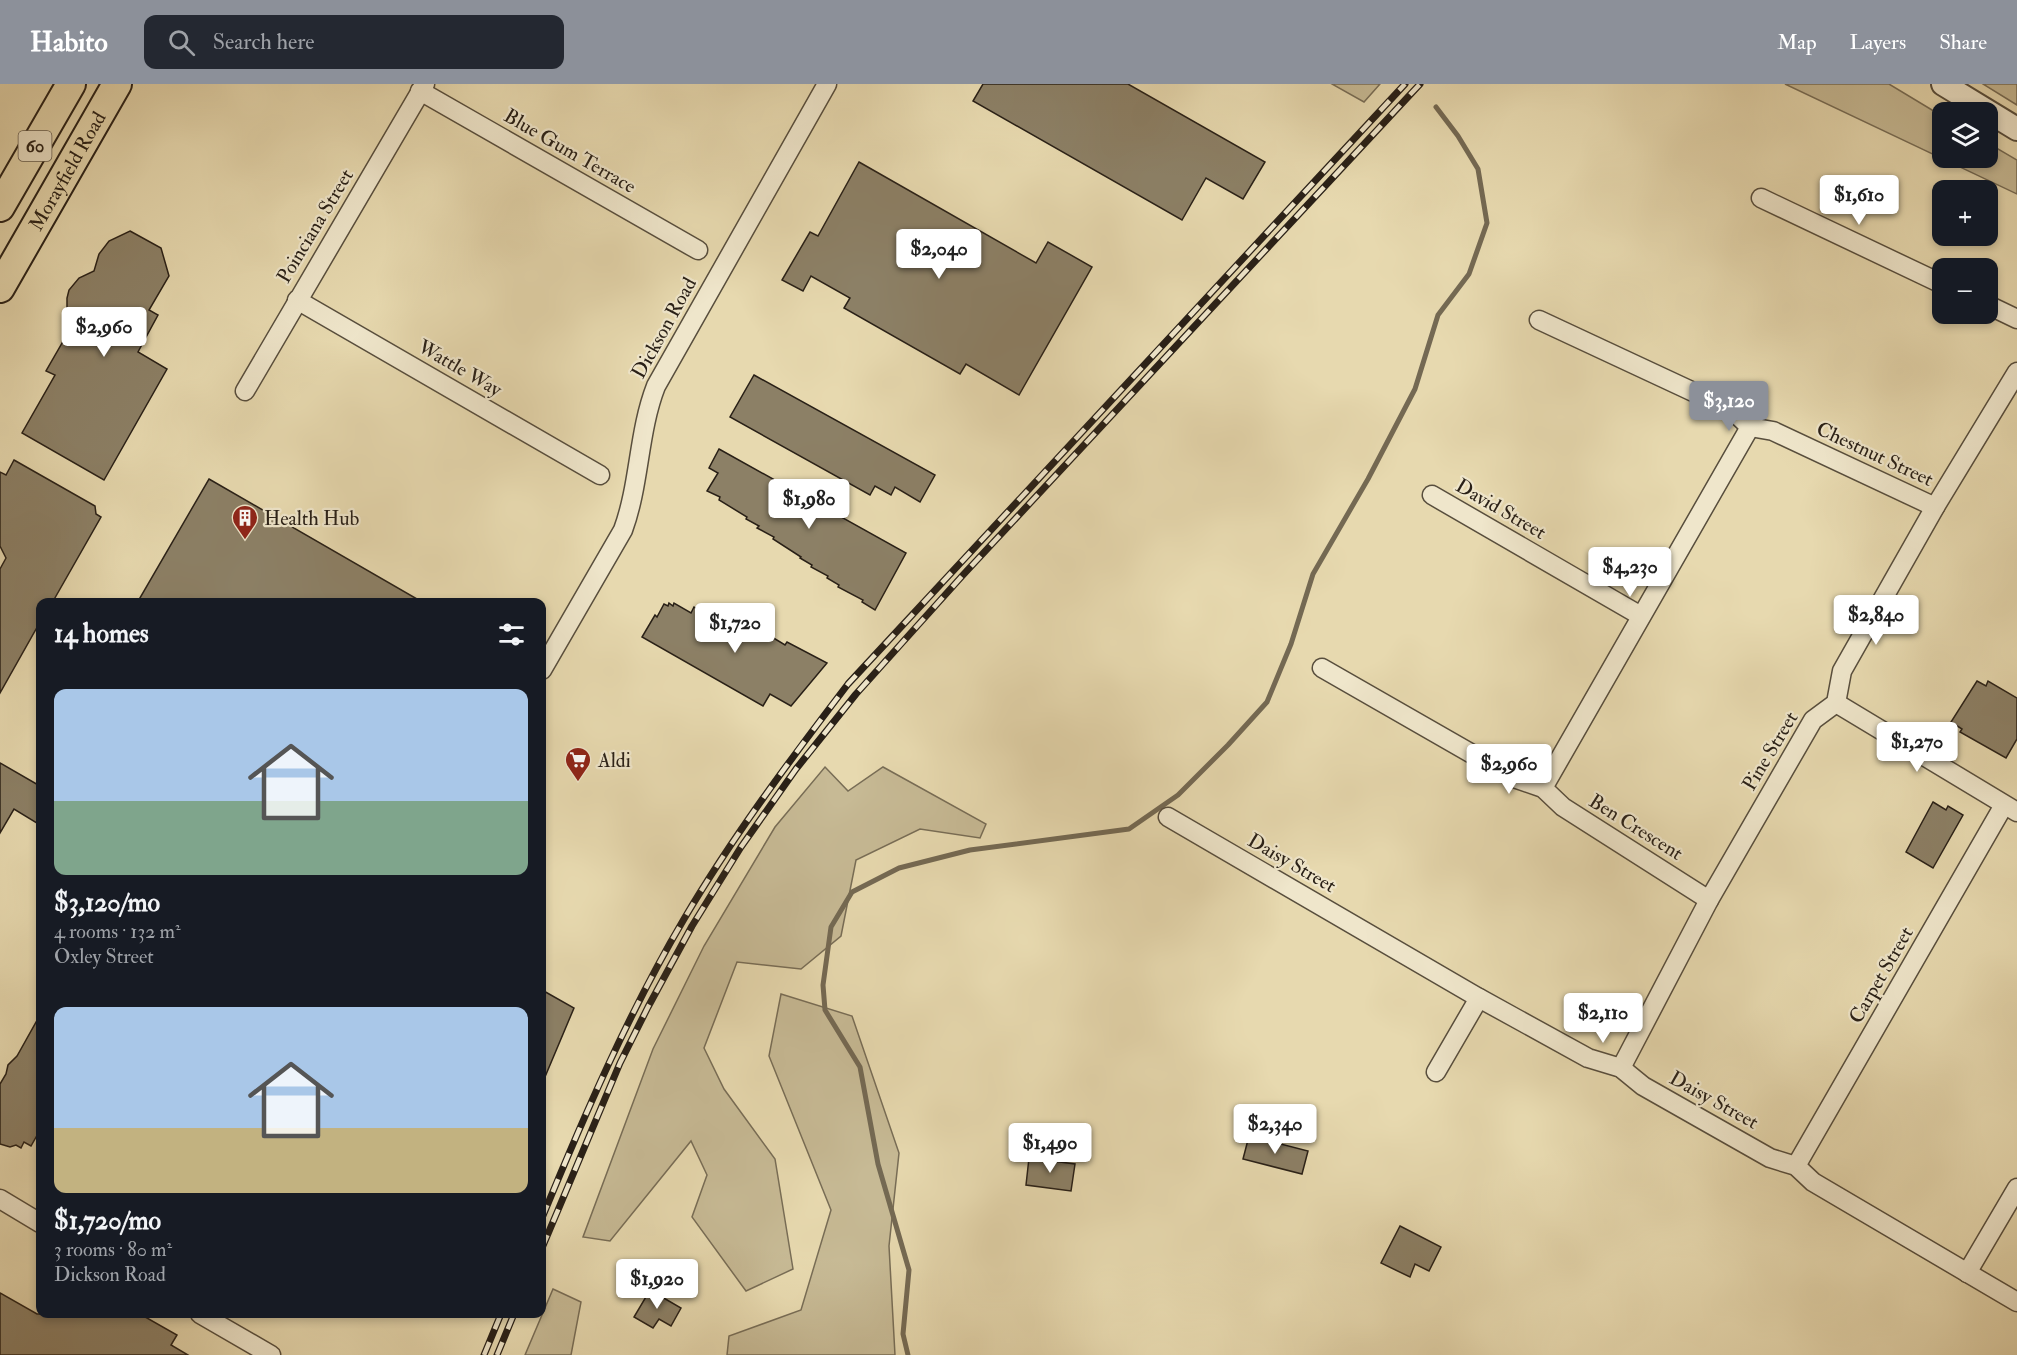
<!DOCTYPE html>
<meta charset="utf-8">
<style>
body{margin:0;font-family:"IM FELL Double Pica",serif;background:#242831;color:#f1f3f6;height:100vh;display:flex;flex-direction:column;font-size:22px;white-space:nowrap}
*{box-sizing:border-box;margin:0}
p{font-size:20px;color:#9ea1a6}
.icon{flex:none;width:33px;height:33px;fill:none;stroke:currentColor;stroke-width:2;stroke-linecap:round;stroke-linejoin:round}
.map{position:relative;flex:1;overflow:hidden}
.side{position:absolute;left:36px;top:514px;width:510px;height:720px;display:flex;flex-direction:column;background:#171b24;border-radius:12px;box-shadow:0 3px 9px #0003}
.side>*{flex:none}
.controls{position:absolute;left:1932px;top:18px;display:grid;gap:12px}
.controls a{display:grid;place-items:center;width:66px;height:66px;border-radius:12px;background:#171b24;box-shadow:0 3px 9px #0003;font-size:30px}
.price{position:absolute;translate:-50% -51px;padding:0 14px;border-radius:6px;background:#fff;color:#222;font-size:20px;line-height:39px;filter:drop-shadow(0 2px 3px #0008)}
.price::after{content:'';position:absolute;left:50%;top:36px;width:18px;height:14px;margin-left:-9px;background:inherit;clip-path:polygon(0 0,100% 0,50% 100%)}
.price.active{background:#8c9099;color:#fff}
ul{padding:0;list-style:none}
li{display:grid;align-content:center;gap:12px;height:318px;padding:0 18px}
li span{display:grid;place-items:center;height:186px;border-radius:12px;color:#555}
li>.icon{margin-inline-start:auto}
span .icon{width:108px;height:108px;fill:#fffc;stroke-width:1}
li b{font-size:26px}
h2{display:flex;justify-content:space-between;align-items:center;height:72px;padding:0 18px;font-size:26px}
header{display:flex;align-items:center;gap:36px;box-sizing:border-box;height:84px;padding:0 30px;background:#8c9099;color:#fff}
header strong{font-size:28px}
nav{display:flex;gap:33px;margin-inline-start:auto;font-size:21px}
.search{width:420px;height:54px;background:#242831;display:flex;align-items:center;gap:15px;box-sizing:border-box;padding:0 21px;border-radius:12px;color:#9ea1a6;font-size:22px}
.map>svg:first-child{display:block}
.green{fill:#c7ba95;stroke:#786d56;stroke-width:1.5}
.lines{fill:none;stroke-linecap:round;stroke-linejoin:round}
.stream{stroke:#746953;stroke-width:5}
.building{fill:#8c8066;stroke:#292017;stroke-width:1.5}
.minor-casing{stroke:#584e3d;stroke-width:21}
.tertiary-casing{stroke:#584e3d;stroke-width:26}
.primary-casing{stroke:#292017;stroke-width:32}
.minor{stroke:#efe6cb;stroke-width:18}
.tertiary{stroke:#efe6cb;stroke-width:22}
.primary{stroke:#e7d9af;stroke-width:28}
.rail-casing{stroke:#292017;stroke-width:7}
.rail{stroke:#efe6cb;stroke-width:4.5;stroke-dasharray:14;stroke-linecap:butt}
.labels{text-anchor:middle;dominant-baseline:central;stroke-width:4.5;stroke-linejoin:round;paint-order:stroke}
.shield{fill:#efe6cb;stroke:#645b4d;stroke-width:1.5}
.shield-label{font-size:18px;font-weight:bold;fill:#292017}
.street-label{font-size:20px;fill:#292017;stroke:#efe6cb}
.poi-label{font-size:20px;fill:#292017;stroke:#efe6cb;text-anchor:start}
</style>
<header>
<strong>Habito</strong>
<div class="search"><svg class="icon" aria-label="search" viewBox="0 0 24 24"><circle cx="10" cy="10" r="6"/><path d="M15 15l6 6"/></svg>Search here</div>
<nav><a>Map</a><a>Layers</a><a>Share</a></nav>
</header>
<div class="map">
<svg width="2017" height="1271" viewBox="0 0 2017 1271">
<rect width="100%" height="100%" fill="#e7d9af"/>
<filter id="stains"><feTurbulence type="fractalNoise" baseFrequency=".00333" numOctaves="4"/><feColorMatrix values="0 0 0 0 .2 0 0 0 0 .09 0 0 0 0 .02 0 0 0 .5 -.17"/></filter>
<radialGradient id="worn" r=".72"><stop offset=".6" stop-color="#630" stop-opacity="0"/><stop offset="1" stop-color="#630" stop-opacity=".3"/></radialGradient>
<g class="green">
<path d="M 1332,0 L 1380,0 L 1364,18 Z"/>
<path d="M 1785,0 L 1889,0 L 1942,32 L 1942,74 L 1988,74 L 1988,59 L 2017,76 L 2017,110 Z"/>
<path d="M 1983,0 L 2017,0 L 2017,21 Z"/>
<path d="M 825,683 L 848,707 L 883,683 L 986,740 L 980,754 L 920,745 L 856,776 L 841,852 L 801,885 L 737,878 L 704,964 L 724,1005 L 775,1075 L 793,1185 L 746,1207 L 692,1133 L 707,1091 L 691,1057 L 610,1157 L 583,1153 L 653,965 L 704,862 L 775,743 Z"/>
<path d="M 781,910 L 852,932 L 899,1069 L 889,1162 L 895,1271 L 727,1271 L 729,1252 L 801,1226 L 831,1126 L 769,972 Z"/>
<path d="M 553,1205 L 581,1218 L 571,1271 L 525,1271 Z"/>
</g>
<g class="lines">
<path class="stream" d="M 908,1271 L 903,1250 L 909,1186 L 878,1080 L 860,983 L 825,926 L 823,901 L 831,843 L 852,808 L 899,784 L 970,766 L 1129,745 L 1178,711 L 1228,661 L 1267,618 L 1291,560 L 1313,490 L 1368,395 L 1415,305 L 1438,231 L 1469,190 L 1487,139 L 1478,85 L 1458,52 L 1436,23"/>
</g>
<g class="building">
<path d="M 983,0 L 1128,0 L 1265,78 L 1243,115 L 1206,94 L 1182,136 L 973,17 Z"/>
<path d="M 859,78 L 1036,179 L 1048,158 L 1092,183 L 1019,311 L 966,280 L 960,290 L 844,224 L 850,214 L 811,192 L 803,207 L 782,196 L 810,148 L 818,152 Z"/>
<path d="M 130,147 L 161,164 L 169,192 L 149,226 L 158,231 L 138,268 L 167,285 L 104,396 L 22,349 L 55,291 L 46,287 L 77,233 L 67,227 L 67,214 L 69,206 L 79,194 L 94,187 L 99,170 L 109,157 Z"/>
<path d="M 754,291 L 935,391 L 920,418 L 895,403 L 891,411 L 875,402 L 870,411 L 730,333 Z"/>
<path d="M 719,365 L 906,469 L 875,526 L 862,518 L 863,516 L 838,503 L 839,501 L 827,494 L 828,492 L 811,483 L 812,481 L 800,474 L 801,473 L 773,455 L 774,453 L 757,444 L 759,442 L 746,435 L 747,433 L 719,416 L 720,413 L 707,407 L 718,389 L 709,384 Z"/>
<path d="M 14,376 L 95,422 L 96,430 L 101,433 L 52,519 L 40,519 L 40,538 L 0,609 L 0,485 L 6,474 L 0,462 L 0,388 L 6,391 Z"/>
<path d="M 209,395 L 424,519 L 137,519 Z"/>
<path d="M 669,519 L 673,522 L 674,519 L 691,529 L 694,523 L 708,531 L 710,528 L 734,542 L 736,538 L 760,551 L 762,547 L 785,561 L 787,558 L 827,579 L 791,622 L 770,610 L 763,622 L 642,553 L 655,531 L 657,533 L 664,520 L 668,522 Z"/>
<path d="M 1977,597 L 1986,602 L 1988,597 L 2017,614 L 2017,655 L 2006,674 L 1960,648 L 1962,645 L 1951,638 Z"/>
<path d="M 0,679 L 40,702 L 40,741 L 14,725 L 0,749 Z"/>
<path d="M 1933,718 L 1946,726 L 1948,722 L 1963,731 L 1933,784 L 1906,768 Z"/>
<path d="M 542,906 L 574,924 L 542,1000 Z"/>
<path d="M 40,931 L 40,1046 L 31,1062 L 24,1058 L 21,1064 L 16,1061 L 10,1063 L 0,1060 L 0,1000 L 6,990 L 8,981 L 17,972 Z"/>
<path d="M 1249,1052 L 1308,1067 L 1302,1090 L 1243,1075 Z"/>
<path d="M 1029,1074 L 1075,1080 L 1071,1107 L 1026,1101 Z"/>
<path d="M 1400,1142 L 1441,1163 L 1429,1187 L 1415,1180 L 1410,1193 L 1381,1179 Z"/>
<path d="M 650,1206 L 681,1224 L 671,1242 L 659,1235 L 653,1244 L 634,1233 Z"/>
<path d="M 0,1209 L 37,1230 L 140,1230 L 177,1251 L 171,1261 L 188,1271 L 0,1271 Z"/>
</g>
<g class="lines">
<defs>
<g id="minor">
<path d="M 420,7 L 698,166"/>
<path d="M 1761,114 L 1942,200"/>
<path d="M 297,216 L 600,391"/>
<path d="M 1988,221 L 2017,235"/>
<path d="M 1539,236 L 1732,326 L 1750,343 L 1773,347 L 1935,423"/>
<path d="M 245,307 L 425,0"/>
<path d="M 1432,411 L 1641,532"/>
<path d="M 1322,584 L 1514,694 L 1543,704 L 1563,723 L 1709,816"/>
<path d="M 542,586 L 623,446 C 640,400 638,348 656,302 L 827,0"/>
<path d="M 1836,619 L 2017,728"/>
<path d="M 1543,704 L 1750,343"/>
<path d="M 1168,733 L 1479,914 L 1588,974 L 1621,984 L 1643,1002 L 1770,1074 L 1796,1082 L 1813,1098 L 2017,1218"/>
<path d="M 1621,984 L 1709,816 L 1813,636 L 1836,619 L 1842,587 L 1935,423 L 2017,288"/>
<path d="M 1436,988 L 1479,914"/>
<path d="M 1796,1082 L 2004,721"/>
<path d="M 0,1115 L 40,1139"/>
<path d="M 1967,1189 L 2017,1104"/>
<path d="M 200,1230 L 271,1271"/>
</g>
<path id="tertiary" d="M 1943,0 L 2017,45"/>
<g id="primary">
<path d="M 0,123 L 71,0"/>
<path id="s1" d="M 0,204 L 117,0"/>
</g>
</defs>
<use href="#minor" class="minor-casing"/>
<use href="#tertiary" class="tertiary-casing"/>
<use href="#primary" class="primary-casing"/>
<use href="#minor" class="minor"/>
<use href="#tertiary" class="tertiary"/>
<use href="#primary" class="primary"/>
<defs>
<g id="rail">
<path d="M 542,1134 C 584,1032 628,930 684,835 C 733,752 790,676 848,600 L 1405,0"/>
<path d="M 542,1164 L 620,979 L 648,923 L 692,842 L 741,763 L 796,685 L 856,610 L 963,491 L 1420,0"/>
<path d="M 484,1271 L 501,1230"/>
<path d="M 497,1271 L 514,1230"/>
</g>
</defs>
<use href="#rail" class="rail-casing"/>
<use href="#rail" class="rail"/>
</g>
<defs>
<symbol id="building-pin" viewBox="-11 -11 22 30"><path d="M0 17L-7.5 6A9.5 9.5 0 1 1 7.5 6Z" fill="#8f2418" stroke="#efe6cb"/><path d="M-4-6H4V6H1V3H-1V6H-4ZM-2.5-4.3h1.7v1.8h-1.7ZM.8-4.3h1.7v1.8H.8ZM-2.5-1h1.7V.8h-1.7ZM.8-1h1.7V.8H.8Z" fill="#fff"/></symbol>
<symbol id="supermarket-pin" viewBox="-11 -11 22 30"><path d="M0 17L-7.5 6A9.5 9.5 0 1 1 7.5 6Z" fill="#8f2418" stroke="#efe6cb"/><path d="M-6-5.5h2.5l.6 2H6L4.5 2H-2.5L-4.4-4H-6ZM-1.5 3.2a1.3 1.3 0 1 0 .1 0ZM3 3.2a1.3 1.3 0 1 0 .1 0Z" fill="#fff"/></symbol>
</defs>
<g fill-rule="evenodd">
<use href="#building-pin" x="230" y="419" width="30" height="40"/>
<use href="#supermarket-pin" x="563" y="661" width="30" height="40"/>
</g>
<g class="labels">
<rect class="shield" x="18.5" y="47" width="33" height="30" rx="4.5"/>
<g class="shield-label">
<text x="35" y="62">60</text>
</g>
<g class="street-label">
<text transform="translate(570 67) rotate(30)">Blue Gum Terrace</text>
<text stroke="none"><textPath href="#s1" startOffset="135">Morayfield Road</textPath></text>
<text transform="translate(315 142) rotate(-59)">Poinciana Street</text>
<text transform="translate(664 244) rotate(-61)">Dickson Road</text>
<text transform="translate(460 284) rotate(30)">Wattle Way</text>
<text transform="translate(1875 370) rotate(25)">Chestnut Street</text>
<text transform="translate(1501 425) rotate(30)">David Street</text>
<text transform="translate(1770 667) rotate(-59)">Pine Street</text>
<text transform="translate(1636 743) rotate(32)">Ben Crescent</text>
<text transform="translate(1292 779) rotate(30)">Daisy Street</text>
<text transform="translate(1881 891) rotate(-60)">Carpet Street</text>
<text transform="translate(1714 1016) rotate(29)">Daisy Street</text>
</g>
<g class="poi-label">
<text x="264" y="434">Health Hub</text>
<text x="598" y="676">Aldi</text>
</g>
</g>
<rect width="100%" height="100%" filter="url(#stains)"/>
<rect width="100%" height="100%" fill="url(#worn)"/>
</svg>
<div class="controls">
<a><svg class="icon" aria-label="layers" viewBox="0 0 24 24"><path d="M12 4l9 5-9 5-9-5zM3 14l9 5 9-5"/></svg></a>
<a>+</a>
<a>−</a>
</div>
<b class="price" style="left:1859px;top:142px">$1,610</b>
<b class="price" style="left:939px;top:196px">$2,040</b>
<b class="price" style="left:104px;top:274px">$2,960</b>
<b class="price active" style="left:1729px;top:348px">$3,120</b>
<b class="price" style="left:809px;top:446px">$1,980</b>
<b class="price" style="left:1630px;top:514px">$4,230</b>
<b class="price" style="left:1876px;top:562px">$2,840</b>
<b class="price" style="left:735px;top:570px">$1,720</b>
<b class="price" style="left:1917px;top:689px">$1,270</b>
<b class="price" style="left:1509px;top:711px">$2,960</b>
<b class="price" style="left:1603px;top:960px">$2,110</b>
<b class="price" style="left:1275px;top:1071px">$2,340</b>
<b class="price" style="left:1050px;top:1090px">$1,490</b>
<b class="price" style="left:657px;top:1226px">$1,920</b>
<section class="side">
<h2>14 homes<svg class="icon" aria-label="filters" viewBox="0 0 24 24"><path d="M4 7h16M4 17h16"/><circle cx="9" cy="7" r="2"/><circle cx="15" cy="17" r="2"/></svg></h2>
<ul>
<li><span style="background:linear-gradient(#a9c7e8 60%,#7fa58c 0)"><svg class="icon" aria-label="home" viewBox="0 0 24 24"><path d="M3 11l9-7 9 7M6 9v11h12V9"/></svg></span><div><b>$3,120/mo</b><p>4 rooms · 132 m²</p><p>Oxley Street</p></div></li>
<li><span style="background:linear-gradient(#a9c7e8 65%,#c2b280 0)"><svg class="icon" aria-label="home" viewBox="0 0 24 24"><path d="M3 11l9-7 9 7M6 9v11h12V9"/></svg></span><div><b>$1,720/mo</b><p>3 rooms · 80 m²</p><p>Dickson Road</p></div></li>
</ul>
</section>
</div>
